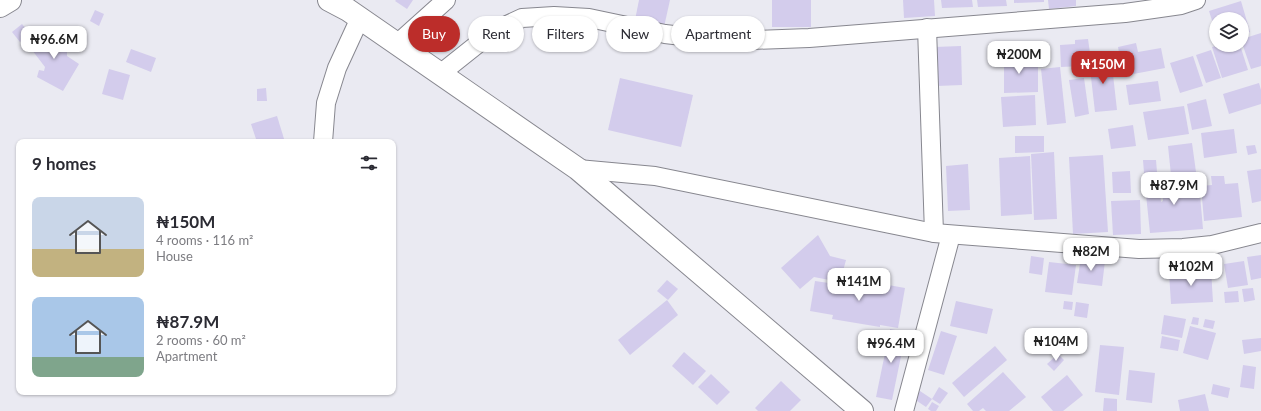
<!DOCTYPE html>
<meta charset="utf-8">
<style>
body{margin:0;font-family:Lato,sans-serif;background:#f7f7f7;color:#2b2b33;height:100vh;display:flex;flex-direction:column;font-size:15px;white-space:nowrap}
*{box-sizing:border-box;margin:0}
p{font-size:13px;color:#7c7c81}
.icon{flex:none;width:22px;height:22px;fill:none;stroke:currentColor;stroke-width:2;stroke-linecap:round;stroke-linejoin:round}
.map{position:relative;flex:1;overflow:hidden}
.drawer{position:absolute;left:16px;top:139px;width:380px;height:256px;display:flex;flex-direction:column;background:#fff;border-radius:8px;box-shadow:0 1px 3px #0004}
.drawer>*{flex:none}
.guide{position:absolute;left:408px;top:16px;width:380px;height:36px;display:flex;gap:8px}
.buttons{position:absolute;left:1209px;top:12px;display:grid;gap:8px}
.buttons a{display:grid;place-items:center;width:40px;height:40px;border-radius:50%;background:#fff;box-shadow:0 1px 3px #0004;font-size:20px}
.price{position:absolute;translate:-50% -34px;padding:0 9px;border-radius:8px;background:#fff;color:#222;font-size:13px;line-height:26px;filter:drop-shadow(0 1px 2px #0008)}
.price::after{content:'';position:absolute;left:50%;top:24px;width:12px;height:9px;margin-left:-6px;background:inherit;clip-path:polygon(0 0,100% 0,50% 100%)}
.price.on{background:#bc2d2a;color:#fff}
ul{padding:0;list-style:none}
li{display:flex;align-items:center;gap:12px;height:100px;padding:0 16px}
li span{display:grid;place-items:center;flex:none;width:112px;height:80px;border-radius:8px;color:#555}
li>.icon{margin-inline-start:auto}
span .icon{width:48px;height:48px;fill:#fffc;stroke-width:1}
li b{font-size:17px}
h2{display:flex;justify-content:space-between;align-items:center;height:48px;padding:0 16px;font-size:17px}
.pill{padding:0 14px;border-radius:18px;background:#fff;box-shadow:0 1px 3px #0004;font-size:14px;line-height:36px}
.pill.on{background:#bc2d2a;color:#fff}
.map>svg:first-child{display:block}
.building{fill:#d3ccec}
.lines{fill:none;stroke-linecap:round;stroke-linejoin:round}
.minor-casing{stroke:#87878f;stroke-width:20}
.tertiary-casing{stroke:#87878f;stroke-width:24}
.minor{stroke:#fff;stroke-width:18}
.tertiary{stroke:#fff;stroke-width:22}
</style>
<div class="map">
<svg width="1261" height="411" viewBox="0 0 1261 411">
<rect width="100%" height="100%" fill="#eaeaf2"/>
<g class="building">
<path d="M 396,0 L 413,0 L 407,9 L 395,1 Z"/>
<path d="M 639,0 L 670,0 L 664,27 L 635,20 Z"/>
<rect x="772" y="0" width="39" height="27"/>
<path d="M 903,0 L 934,0 L 935,16 L 904,18 Z"/>
<path d="M 941,0 L 972,0 L 973,7 L 942,8 Z"/>
<path d="M 977,0 L 1006,0 L 1007,6 L 978,7 Z"/>
<path d="M 1014,0 L 1044,0 L 1044,2 L 1014,3 Z"/>
<path d="M 1048,0 L 1076,0 L 1076,6 L 1049,9 Z"/>
<path d="M 1241,1 L 1250,32 L 1242,35 L 1242,19 L 1216,19 L 1216,33 L 1209,11 Z"/>
<path d="M 95,10 L 104,14 L 99,26 L 90,21 Z"/>
<path d="M 22,24 L 30,34 L 20,42 L 12,32 Z"/>
<path d="M 50,26 L 67,52 L 67,56 L 79,64 L 63,91 L 37,77 L 39,70 L 44,71 L 45,67 L 32,50 L 38,48 L 31,40 Z"/>
<path d="M 1261,33 L 1261,66 L 1251,69 L 1242,43 L 1242,39 Z"/>
<path d="M 1088,39 L 1090,53 L 1080,54 L 1081,66 L 1061,67 L 1060,45 L 1075,44 L 1075,40 Z"/>
<path d="M 1136,43 L 1138,52 L 1161,48 L 1165,68 L 1123,76 L 1118,47 Z"/>
<path d="M 1219,45 L 1240,45 L 1248,70 L 1222,78 L 1212,47 Z"/>
<path d="M 961,46 L 962,85 L 937,86 L 935,47 Z"/>
<path d="M 131,49 L 156,58 L 151,72 L 126,62 Z"/>
<path d="M 1211,50 L 1221,78 L 1206,83 L 1196,55 Z"/>
<path d="M 1004,53 L 1020,53 L 1020,66 L 1038,65 L 1038,92 L 1004,93 Z"/>
<path d="M 1193,56 L 1203,86 L 1180,93 L 1170,63 Z"/>
<path d="M 1111,57 L 1117,110 L 1095,112 L 1089,60 Z"/>
<path d="M 1060,67 L 1066,123 L 1047,125 L 1041,69 Z"/>
<path d="M 109,69 L 130,75 L 123,100 L 102,94 Z"/>
<path d="M 620,78 L 693,95 L 681,147 L 608,130 Z"/>
<path d="M 1084,78 L 1089,114 L 1075,117 L 1069,80 Z"/>
<path d="M 1158,81 L 1161,101 L 1129,105 L 1126,85 Z"/>
<path d="M 1259,83 L 1261,90 L 1261,104 L 1229,114 L 1223,94 Z"/>
<path d="M 266,88 L 267,101 L 257,101 L 257,89 Z"/>
<path d="M 1035,95 L 1036,125 L 1003,127 L 1001,97 Z"/>
<path d="M 1206,99 L 1212,126 L 1192,130 L 1187,104 Z"/>
<path d="M 1184,106 L 1189,134 L 1148,140 L 1143,112 Z"/>
<path d="M 277,116 L 285,142 L 257,142 L 251,124 Z"/>
<path d="M 1133,125 L 1136,146 L 1111,149 L 1108,129 Z"/>
<path d="M 1234,129 L 1237,153 L 1204,158 L 1201,133 Z"/>
<path d="M 1015,136 L 1044,136 L 1044,152 L 1015,153 Z"/>
<path d="M 1192,143 L 1196,172 L 1171,175 L 1168,146 Z"/>
<path d="M 1255,145 L 1257,153 L 1248,155 L 1246,146 Z"/>
<path d="M 1054,152 L 1057,219 L 1034,220 L 1031,154 Z"/>
<path d="M 1103,155 L 1108,232 L 1073,234 L 1069,157 Z"/>
<path d="M 1030,156 L 1032,214 L 1001,216 L 999,158 Z"/>
<path d="M 1143,160 L 1156,160 L 1157,172 L 1144,173 Z"/>
<path d="M 968,164 L 970,210 L 948,211 L 946,166 Z"/>
<path d="M 1261,169 L 1261,201 L 1252,203 L 1247,171 Z"/>
<path d="M 1130,171 L 1131,193 L 1113,193 L 1112,172 Z"/>
<path d="M 1184,176 L 1186,196 L 1188,196 L 1187,176 L 1196,176 L 1197,195 L 1200,195 L 1203,229 L 1150,233 L 1145,185 L 1159,184 L 1161,202 L 1163,201 L 1162,178 Z"/>
<path d="M 1211,176 L 1224,176 L 1225,184 L 1238,183 L 1242,217 L 1204,221 L 1201,186 L 1212,185 Z"/>
<path d="M 1140,200 L 1141,234 L 1113,235 L 1111,201 Z"/>
<path d="M 818,235 L 830,256 L 846,260 L 840,282 L 814,277 L 800,289 L 781,268 Z"/>
<path d="M 1261,255 L 1261,278 L 1251,280 L 1247,257 Z"/>
<path d="M 1031,256 L 1044,258 L 1042,275 L 1029,273 Z"/>
<path d="M 1081,257 L 1105,261 L 1102,286 L 1077,283 Z"/>
<path d="M 1244,261 L 1248,285 L 1228,288 L 1224,264 Z"/>
<path d="M 1049,262 L 1076,265 L 1072,295 L 1045,292 Z"/>
<path d="M 1211,269 L 1213,302 L 1171,304 L 1169,272 Z"/>
<path d="M 844,277 L 905,288 L 898,328 L 880,325 L 880,327 L 832,319 L 833,315 L 810,311 L 815,281 L 842,285 Z"/>
<path d="M 667,280 L 678,289 L 668,300 L 657,291 Z"/>
<path d="M 1253,288 L 1255,300 L 1244,302 L 1242,289 Z"/>
<path d="M 1238,291 L 1239,302 L 1225,303 L 1224,292 Z"/>
<path d="M 667,300 L 678,315 L 630,355 L 618,340 Z"/>
<path d="M 956,301 L 993,309 L 987,334 L 950,326 Z"/>
<path d="M 1064,301 L 1073,302 L 1072,310 L 1063,309 Z"/>
<path d="M 1076,302 L 1089,304 L 1087,318 L 1074,316 Z"/>
<path d="M 1164,315 L 1186,319 L 1182,338 L 1161,334 Z"/>
<path d="M 1193,317 L 1199,318 L 1198,325 L 1191,324 Z"/>
<path d="M 1205,319 L 1215,321 L 1213,329 L 1203,327 Z"/>
<path d="M 1190,326 L 1216,333 L 1208,360 L 1183,353 Z"/>
<path d="M 890,329 L 906,332 L 892,400 L 876,397 Z"/>
<path d="M 941,331 L 957,336 L 944,375 L 928,370 Z"/>
<path d="M 1162,336 L 1180,340 L 1178,351 L 1160,348 Z"/>
<path d="M 1261,338 L 1261,351 L 1244,354 L 1242,340 Z"/>
<path d="M 1100,345 L 1124,347 L 1119,395 L 1095,392 Z"/>
<path d="M 995,346 L 1007,360 L 964,397 L 952,383 Z"/>
<path d="M 684,352 L 706,371 L 693,385 L 672,366 Z"/>
<path d="M 1058,354 L 1064,360 L 1054,371 L 1047,364 Z"/>
<path d="M 1243,365 L 1256,367 L 1254,389 L 1240,387 Z"/>
<path d="M 1129,370 L 1155,373 L 1152,403 L 1126,400 Z"/>
<path d="M 1003,372 L 1026,397 L 1009,411 L 986,411 L 983,408 L 979,411 L 973,411 L 967,404 Z"/>
<path d="M 711,374 L 730,392 L 717,405 L 698,387 Z"/>
<path d="M 1067,375 L 1083,395 L 1063,411 L 1053,411 L 1041,397 Z"/>
<path d="M 781,381 L 801,400 L 790,411 L 758,411 L 755,408 Z"/>
<path d="M 1213,384 L 1230,388 L 1228,398 L 1211,394 Z"/>
<path d="M 939,387 L 948,393 L 940,404 L 932,399 Z"/>
<path d="M 920,391 L 932,399 L 926,407 L 914,399 Z"/>
<path d="M 1205,394 L 1209,411 L 1180,411 L 1178,400 Z"/>
<path d="M 1104,398 L 1117,399 L 1117,411 L 1103,411 Z"/>
<path d="M 932,402 L 939,406 L 936,411 L 931,411 L 928,409 Z"/>
</g>
<g class="lines">
<defs>
<g id="minor">
<path d="M 927,28 L 934,233"/>
<path d="M 397,44 L 446,0"/>
<path d="M 440,74 L 494,31 L 522,18 L 554,16 L 589,18 L 665,34 L 725,41 L 809,38 L 1125,13 L 1181,5 L 1196,0"/>
<path d="M 323,142 L 326,103 L 337,68 L 360,18"/>
<path d="M 578,169 L 655,176 L 934,233 L 1139,249 L 1183,248 L 1212,245 L 1261,233"/>
<path d="M 904,411 L 951,235"/>
</g>
<g id="tertiary">
<path d="M 329,0 L 348,10 L 578,169 L 862,411"/>
<path d="M 0,6 L 10,0"/>
</g>
</defs>
<use href="#minor" class="minor-casing"/>
<use href="#tertiary" class="tertiary-casing"/>
<use href="#minor" class="minor"/>
<use href="#tertiary" class="tertiary"/>
</g>
</svg>
<div class="buttons">
<a><svg class="icon" aria-label="layers" viewBox="0 0 24 24"><path d="M12 4l9 5-9 5-9-5zM3 14l9 5 9-5"/></svg></a>
</div>
<b class="price" style="left:54px;top:60px">₦96.6M</b>
<b class="price" style="left:1019px;top:75px">₦200M</b>
<b class="price on" style="left:1103px;top:85px">₦150M</b>
<b class="price" style="left:1174px;top:206px">₦87.9M</b>
<b class="price" style="left:1091px;top:272px">₦82M</b>
<b class="price" style="left:1191px;top:287px">₦102M</b>
<b class="price" style="left:859px;top:302px">₦141M</b>
<b class="price" style="left:1056px;top:362px">₦104M</b>
<b class="price" style="left:891px;top:364px">₦96.4M</b>
<div class="guide">
<a class="pill on">Buy</a>
<a class="pill">Rent</a>
<a class="pill">Filters</a>
<a class="pill">New</a>
<a class="pill">Apartment</a>
</div>
<section class="drawer">
<h2>9 homes<svg class="icon" aria-label="filters" viewBox="0 0 24 24"><path d="M4 7h16M4 17h16"/><circle cx="9" cy="7" r="2"/><circle cx="15" cy="17" r="2"/></svg></h2>
<ul>
<li><span style="background:linear-gradient(#c9d6e8 65%,#c2b280 0)"><svg class="icon" aria-label="home" viewBox="0 0 24 24"><path d="M3 11l9-7 9 7M6 9v11h12V9"/></svg></span><div><b>₦150M</b><p>4 rooms · 116 m²</p><p>House</p></div></li>
<li><span style="background:linear-gradient(#a9c7e8 75%,#7fa58c 0)"><svg class="icon" aria-label="home" viewBox="0 0 24 24"><path d="M3 11l9-7 9 7M6 9v11h12V9"/></svg></span><div><b>₦87.9M</b><p>2 rooms · 60 m²</p><p>Apartment</p></div></li>
</ul>
</section>
</div>
